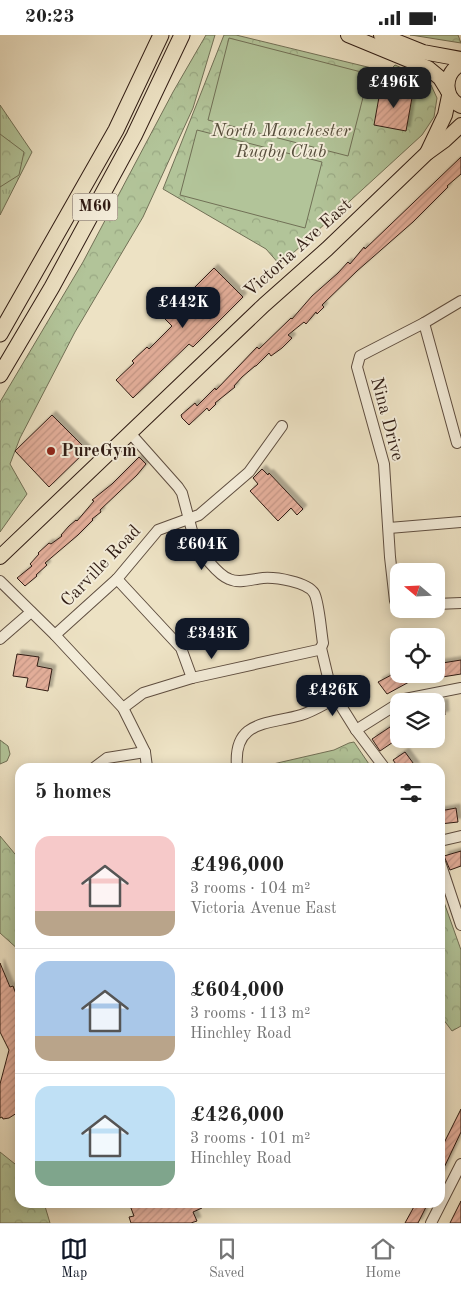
<!DOCTYPE html>
<meta charset="utf-8">
<style>
body{margin:0;font-family:"Old Standard TT",serif;background:#f2f2f2;color:#222;height:100vh;display:flex;flex-direction:column;font-size:19px;white-space:nowrap}
*{box-sizing:border-box;margin:0}
p{font-size:16px;color:#767676}
.icon{flex:none;width:28px;height:28px;fill:none;stroke:currentColor;stroke-width:2;stroke-linecap:round;stroke-linejoin:round}
.map{position:relative;flex:1;overflow:hidden}
.details{position:absolute;left:15px;top:728px;width:430px;height:445px;display:flex;flex-direction:column;background:#fff;border-radius:15px;box-shadow:0 2px 12px #0003}
.details>*{flex:none}
.needle{width:32px;rotate:289deg}
.tools{position:absolute;left:390px;top:528px;display:grid;gap:10px}
.tools a{display:grid;place-items:center;width:55px;height:55px;border-radius:10px;background:#fff;box-shadow:0 2px 12px #0003;font-size:25px}
.price{position:absolute;translate:-50% -42px;padding:0 11px;border-radius:10px;background:#111827;color:#fff;font-size:16px;line-height:32px;filter:drop-shadow(0 1px 2px #0008)}
.price::after{content:'';position:absolute;left:50%;top:30px;width:15px;height:11px;margin-left:-8px;background:inherit;clip-path:polygon(0 0,100% 0,50% 100%)}
.price.active{background:#222;color:#fff}
ul{padding:0;list-style:none}
li{display:flex;align-items:center;gap:15px;height:125px;padding:0 20px}
li+li{border-top:1px solid #e0e0e0}
li span{display:grid;place-items:center;flex:none;width:140px;height:100px;border-radius:15px;color:#555}
li>.icon{margin-inline-start:auto}
span .icon{width:60px;height:60px;fill:#fffc;stroke-width:1}
li b{font-size:21px}
h2{display:flex;justify-content:space-between;align-items:center;height:60px;padding:0 20px;font-size:21px}
.status{display:flex;justify-content:space-between;align-items:center;height:35px;padding:0 25px;background:#fff;direction:ltr}
.status svg{height:14px;fill:currentColor}
.tab-bar{display:flex;justify-content:space-around;align-items:center;height:70px;border-top:1px solid #e0e0e0;background:#fff;font-size:14px;color:#767676}
.tab-bar a{display:grid;justify-items:center;gap:2px}
.tab-bar .active{color:#111827}
.map>svg:first-child{display:block}
.grass{fill:url(#grass-tufts);stroke:#717056}
.forest{fill:url(#forest-crowns);stroke:#717056}
.pitch{fill:#b2c499;stroke:#717056}
.building{fill:url(#building-hatch);stroke:#301c14;filter:url(#shadow)}
.lines{fill:none;stroke-linecap:round;stroke-linejoin:round}
.minor-casing{stroke:#5f4e40;stroke-width:12}
.major-casing{stroke:#301c14;stroke-width:16}
.highway-casing{stroke:#301c14;stroke-width:17}
.minor{stroke:#f3ecd9;stroke-width:10}
.major{stroke:#ede2c4;stroke-width:14}
.highway{stroke:#ede2c4;stroke-width:15}
.poi-dot{fill:#8f2418;stroke:#f3ecd9;stroke-width:2}
.labels{text-anchor:middle;dominant-baseline:central;stroke-width:4;stroke-linejoin:round;paint-order:stroke}
.shield{fill:#f3ecd9;stroke:#6a5a4f;stroke-width:1}
.shield-label{font-size:16px;font-weight:bold;fill:#301c14}
.park-label{font-size:18px;font-style:italic;fill:#574e3c;stroke:#f3ecd9}
.street-label{font-size:18px;fill:#301c14;stroke:#f3ecd9}
.poi-label{font-size:18px;font-weight:bold;fill:#301c14;stroke:#f3ecd9;text-anchor:start}
</style>
<div class="status"><b>20:23</b><svg viewBox="0 0 49 12"><path d="M0 12V9h3v3zM5 12V6h3v6zM10 12V3h3v9zM15 12V0h3v12zM26 1h20v11H26zM47 4h2v5h-2z"/></svg></div>
<div class="map">
<svg width="461" height="1188" viewBox="0 0 461 1188">
<defs>
<pattern id="grass-tufts" width="24" height="20" patternUnits="userSpaceOnUse" patternTransform="scale(1.25)"><rect width="24" height="20" fill="#b2c499"/><path d="M3 7l-1-3M5 7V3M7 7l1-3M15 17l-1-3M17 17v-4M19 17l1-3" fill="none" stroke="#99a883"/></pattern>
<pattern id="forest-crowns" width="20" height="18" patternUnits="userSpaceOnUse" patternTransform="scale(1.25)"><rect width="20" height="18" fill="#b2c499"/><path d="M2 6a3 3 0 1 1 6 0M12 15a3 3 0 1 1 6 0" fill="none" stroke="#99a883"/></pattern>
<pattern id="building-hatch" width="6" height="6" patternUnits="userSpaceOnUse" patternTransform="scale(1.25)"><rect width="6" height="6" fill="#e4af9b"/><path d="M-1 1l2-2M0 6l6-6M5 7l2-2" fill="none" stroke="#c49685"/></pattern>
<filter id="shadow"><feDropShadow dx="4" dy="-4" stdDeviation="1" flood-color="#0004"/></filter>
</defs>
<rect width="100%" height="100%" fill="#ede2c4"/>
<filter id="stains"><feTurbulence type="fractalNoise" baseFrequency=".004" numOctaves="4"/><feColorMatrix values="0 0 0 0 .2 0 0 0 0 .09 0 0 0 0 .02 0 0 0 .5 -.17"/></filter>
<radialGradient id="worn" r=".72"><stop offset=".6" stop-color="#630" stop-opacity="0"/><stop offset="1" stop-color="#630" stop-opacity=".3"/></radialGradient>
<g class="grass">
<path d="M 0,70 L 32,117 L 0,180 Z"/>
<path d="M 0,705 L 8,711 L 10,719 L 7,726 L 0,729 Z"/>
</g>
<g class="forest">
<path d="M 206,0 L 215,0 L 193,73 L 143,182 L 75,297 L 20,403 L 10,429 L 27,459 L 0,497 L 0,367 L 83,227 L 173,57 Z"/>
<path d="M 224,0 L 236,0 L 388,37 L 395,30 L 420,41 L 431,50 L 437,63 L 434,82 L 422,100 L 280,230 L 266,214 L 163,154 Z"/>
<path d="M 410,0 L 458,0 L 461,8 L 411,0 Z"/>
<path d="M 0,99 L 24,117 L 19,140 L 0,152 Z"/>
<path d="M 354,707 L 371,732 L 260,732 L 334,715 L 349,708 Z"/>
<path d="M 0,801 L 20,825 L 20,916 L 0,898 Z"/>
<path d="M 440,856 L 461,915 L 461,991 L 452,996 L 440,980 Z"/>
<path d="M 0,1117 L 20,1133 L 20,1168 L 44,1168 L 50,1188 L 0,1188 Z"/>
</g>
<g class="pitch">
<path d="M 229,3 L 369,39 L 348,121 L 208,85 Z"/>
<path d="M 197,95 L 322,127 L 305,193 L 180,160 Z"/>
</g>
<g class="building">
<path d="M 381,51 L 413,57 L 406,96 L 374,90 Z"/>
<path d="M 461,122 L 461,139 L 447,151 L 448,152 L 413,187 L 357,236 L 322,270 L 324,272 L 317,279 L 316,277 L 306,289 L 304,287 L 288,300 L 292,303 L 282,313 L 271,321 L 269,318 L 256,331 L 255,331 L 242,342 L 234,351 L 235,352 L 215,368 L 216,369 L 209,376 L 207,373 L 189,390 L 182,383 L 181,380 L 195,368 L 197,371 L 215,353 L 216,355 L 257,312 L 259,314 L 291,283 L 292,284 L 312,261 L 338,238 L 348,227 L 350,229 L 364,212 L 365,214 Z"/>
<path d="M 214,233 L 243,262 L 193,312 L 189,309 L 133,363 L 116,345 L 134,328 L 132,326 L 147,312 L 149,314 L 172,291 L 164,283 Z"/>
<path d="M 52,380 L 87,415 L 49,452 L 15,416 Z"/>
<path d="M 139,422 L 146,429 L 137,440 L 100,475 L 101,477 L 92,484 L 93,485 L 78,500 L 45,528 L 47,530 L 36,540 L 37,541 L 25,551 L 17,543 L 32,531 L 30,529 L 39,519 L 38,518 L 49,508 L 51,509 L 62,501 L 61,500 L 69,491 L 76,485 L 77,486 L 94,466 L 92,465 L 112,449 Z"/>
<path d="M 262,434 L 268,440 L 269,438 L 303,474 L 297,480 L 291,473 L 278,486 L 250,456 L 258,449 L 253,443 Z"/>
<path d="M 17,619 L 39,622 L 37,631 L 52,634 L 48,656 L 26,652 L 28,643 L 13,641 Z"/>
<path d="M 461,625 L 461,639 L 436,643 L 436,629 Z"/>
<path d="M 399,636 L 399,639 L 434,639 L 435,644 L 409,647 L 387,659 L 378,647 Z"/>
<path d="M 444,668 L 445,680 L 436,682 L 436,669 Z"/>
<path d="M 399,686 L 399,703 L 380,716 L 372,704 Z"/>
<path d="M 405,717 L 416,732 L 398,732 L 393,725 Z"/>
<path d="M 456,773 L 458,787 L 440,789 L 440,776 Z"/>
<path d="M 461,816 L 461,831 L 450,835 L 444,821 Z"/>
<path d="M 0,928 L 10,952 L 13,951 L 20,970 L 20,1076 L 9,1083 L 3,1084 L 2,1082 L 0,1083 L 0,1049 L 9,1015 L 0,997 Z"/>
<path d="M 461,1074 L 461,1097 L 440,1141 L 440,1116 Z"/>
<path d="M 461,1166 L 461,1188 L 450,1188 Z"/>
<path d="M 129,1168 L 200,1168 L 202,1173 L 193,1177 L 197,1186 L 191,1188 L 131,1188 L 129,1182 L 134,1181 Z"/>
<path d="M 416,1168 L 428,1168 L 418,1188 L 405,1188 Z"/>
</g>
<g class="lines">
<defs>
<g id="minor">
<path d="M 424,288 L 457,408"/>
<path d="M 130,398 L 178,452 L 182,458 L 195,507 C 200,517 218,540 229,544 C 239,549 252,544 263,543 C 276,542 307,547 314,558 C 319,566 321,597 323,608 L 321,613 L 331,655 L 356,695 L 384,732"/>
<path d="M 389,493 L 461,487"/>
<path d="M 117,544 L 181,613 L 192,643"/>
<path d="M 0,546 L 55,600 L 123,673 L 145,717 L 147,732"/>
<path d="M 399,568 L 395,566 L 390,522 L 384,429 L 357,332 L 360,321 L 424,288 L 461,266"/>
<path d="M 436,569 L 461,568"/>
<path d="M 55,600 L 117,544 L 158,495 L 199,480 L 249,437 L 282,391"/>
<path d="M 0,604 L 31,577"/>
<path d="M 401,666 L 405,664 L 461,653"/>
<path d="M 123,673 L 143,658 L 192,643 L 318,615 L 321,613"/>
<path d="M 356,695 L 399,668"/>
<path d="M 95,732 L 107,723 L 145,717"/>
<path d="M 237,732 C 233,685 267,690 301,680 C 314,676 324,669 336,663"/>
<path d="M 440,806 L 461,801"/>
<path d="M 440,827 L 461,890"/>
<path d="M 431,1188 L 461,1129"/>
</g>
<g id="major">
<path d="M 348,0 L 428,33 L 440,43 L 448,56"/>
<path d="M 381,0 L 423,17 L 461,24"/>
<path d="M 461,29 C 444,38 442,62 461,71"/>
<path d="M 427,118 L 445,80 L 449,61"/>
<path d="M 0,522 L 264,270 L 327,214 L 427,118 L 445,105 L 461,90"/>
</g>
<g id="highway">
<path d="M 0,299 L 116,95 L 161,0"/>
<path d="M 0,340 L 52,252 L 134,101 L 182,0"/>
</g>
</defs>
<use href="#minor" class="minor-casing"/>
<use href="#major" class="major-casing"/>
<use href="#highway" class="highway-casing"/>
<use href="#minor" class="minor"/>
<use href="#major" class="major"/>
<use href="#highway" class="highway"/>
</g>
<circle class="poi-dot" cx="51" cy="416" r="5"/>
<g class="labels">
<rect class="shield" x="72.5" y="158.5" width="45" height="27" rx="4"/>
<g class="shield-label">
<text x="95" y="172">M60</text>
</g>
<g class="park-label">
<text x="281" y="96">North Manchester<tspan x="281" dy="21">Rugby Club</tspan></text>
</g>
<g class="street-label">
<text transform="translate(298 213) rotate(-42)">Victoria Ave East</text>
<text transform="translate(387 384) rotate(75)">Nina Drive</text>
<text transform="translate(101 531) rotate(-46)">Carville Road</text>
</g>
<g class="poi-label">
<text x="61" y="416">PureGym</text>
</g>
</g>
<rect width="100%" height="100%" filter="url(#stains)"/>
<rect width="100%" height="100%" fill="url(#worn)"/>
</svg>
<div class="tools">
<a><svg class="needle" viewBox="-14 -14 28 28"><path d="M0-13l5 13h-10z" fill="#e53935"/><path d="M0 13l5-13h-10z" fill="#767676"/></svg></a>
<a><svg class="icon" aria-label="locate" viewBox="0 0 24 24"><circle cx="12" cy="12" r="6"/><path d="M12 2v4M12 18v4M2 12h4M18 12h4"/></svg></a>
<a><svg class="icon" aria-label="layers" viewBox="0 0 24 24"><path d="M12 4l9 5-9 5-9-5zM3 14l9 5 9-5"/></svg></a>
</div>
<b class="price active" style="left:394px;top:74px">£496K</b>
<b class="price" style="left:183px;top:294px">£442K</b>
<b class="price" style="left:202px;top:536px">£604K</b>
<b class="price" style="left:212px;top:625px">£343K</b>
<b class="price" style="left:333px;top:682px">£426K</b>
<section class="details">
<h2>5 homes<svg class="icon" aria-label="filters" viewBox="0 0 24 24"><path d="M4 7h16M4 17h16"/><circle cx="9" cy="7" r="2"/><circle cx="15" cy="17" r="2"/></svg></h2>
<ul>
<li><span style="background:linear-gradient(#f6c9c9 75%,#b9a48a 0)"><svg class="icon" aria-label="home" viewBox="0 0 24 24"><path d="M3 11l9-7 9 7M6 9v11h12V9"/></svg></span><div><b>£496,000</b><p>3 rooms · 104 m²</p><p>Victoria Avenue East</p></div></li>
<li><span style="background:linear-gradient(#a9c7e8 75%,#b9a48a 0)"><svg class="icon" aria-label="home" viewBox="0 0 24 24"><path d="M3 11l9-7 9 7M6 9v11h12V9"/></svg></span><div><b>£604,000</b><p>3 rooms · 113 m²</p><p>Hinchley Road</p></div></li>
<li><span style="background:linear-gradient(#bfe0f5 75%,#7fa58c 0)"><svg class="icon" aria-label="home" viewBox="0 0 24 24"><path d="M3 11l9-7 9 7M6 9v11h12V9"/></svg></span><div><b>£426,000</b><p>3 rooms · 101 m²</p><p>Hinchley Road</p></div></li>
</ul>
</section>
</div>
<nav class="tab-bar">
<a class="active"><svg class="icon" aria-label="map" viewBox="0 0 24 24"><path d="M3 6l6-2 6 2 6-2v14l-6 2-6-2-6 2zM9 4v14M15 6v14"/></svg>Map</a>
<a><svg class="icon" aria-label="saved" viewBox="0 0 24 24"><path d="M7 4h10v16l-5-4-5 4z"/></svg>Saved</a>
<a><svg class="icon" aria-label="home" viewBox="0 0 24 24"><path d="M3 11l9-7 9 7M6 9v11h12V9"/></svg>Home</a>
</nav>
